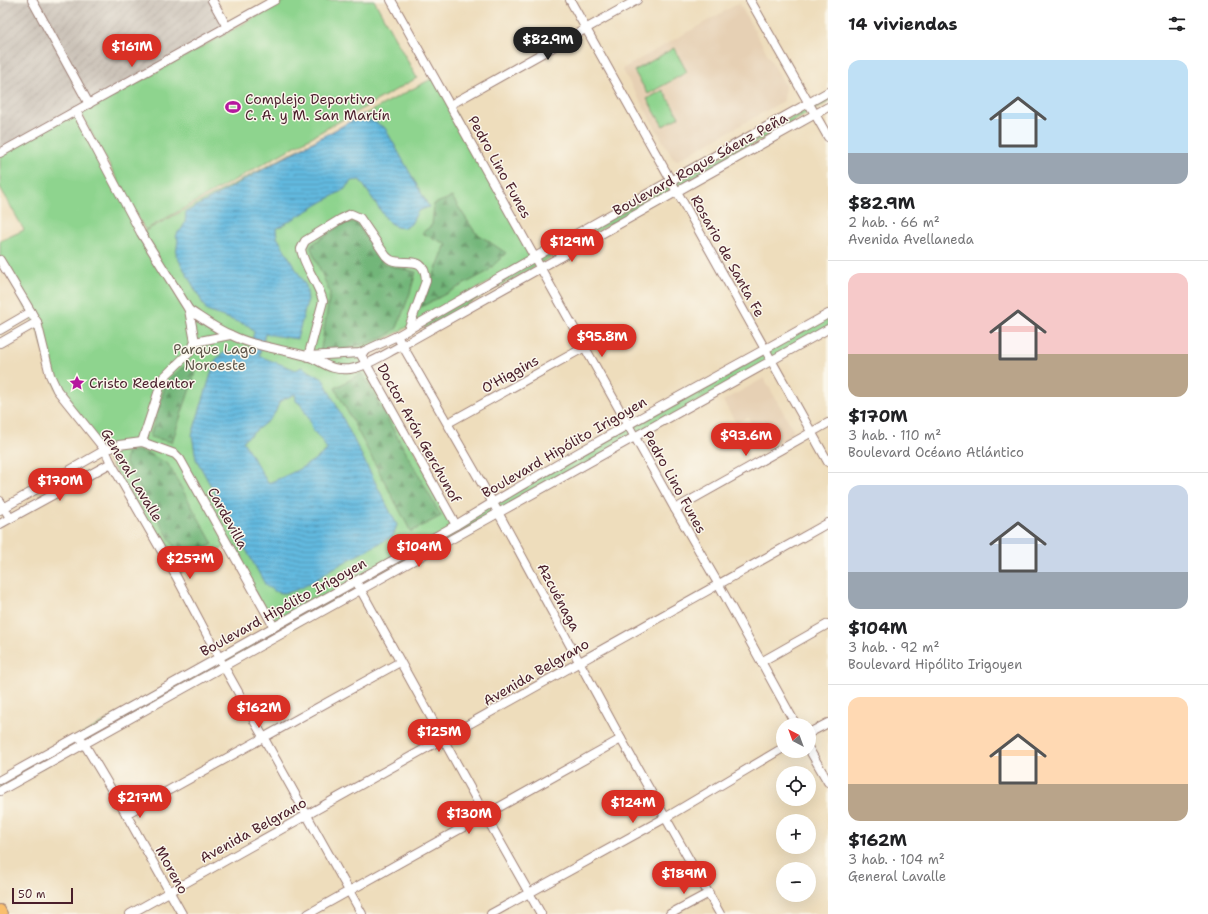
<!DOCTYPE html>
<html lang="es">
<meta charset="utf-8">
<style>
body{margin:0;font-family:"Shantell Sans",sans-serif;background:#f2f2f2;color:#202124;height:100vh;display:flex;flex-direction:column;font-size:15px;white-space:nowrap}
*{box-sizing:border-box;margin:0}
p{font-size:13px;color:#757577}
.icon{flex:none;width:22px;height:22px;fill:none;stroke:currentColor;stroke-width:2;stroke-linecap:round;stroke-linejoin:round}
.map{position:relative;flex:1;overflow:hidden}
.side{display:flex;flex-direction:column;background:#fff;width:380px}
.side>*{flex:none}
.needle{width:26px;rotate:319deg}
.buttons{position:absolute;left:776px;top:718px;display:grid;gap:8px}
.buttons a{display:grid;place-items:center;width:40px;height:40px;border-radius:50%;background:#fff;box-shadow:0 4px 16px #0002;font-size:20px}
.scale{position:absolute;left:12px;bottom:10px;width:61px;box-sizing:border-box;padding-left:4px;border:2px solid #4a1f2b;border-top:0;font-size:11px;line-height:14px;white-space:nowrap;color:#4a1f2b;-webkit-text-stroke:3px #fbf7ec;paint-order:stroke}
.price{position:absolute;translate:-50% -34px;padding:0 9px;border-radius:14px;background:#d93025;color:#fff;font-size:13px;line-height:26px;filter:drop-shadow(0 1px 2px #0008)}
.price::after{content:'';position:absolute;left:50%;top:24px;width:12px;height:9px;margin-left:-6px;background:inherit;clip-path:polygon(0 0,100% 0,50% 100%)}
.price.current{background:#222;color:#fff}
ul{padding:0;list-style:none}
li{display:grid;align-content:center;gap:8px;height:212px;padding:0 20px}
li+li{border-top:1px solid #e0e0e0}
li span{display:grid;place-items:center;height:124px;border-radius:12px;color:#555}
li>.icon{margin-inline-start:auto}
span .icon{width:72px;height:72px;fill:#fffc;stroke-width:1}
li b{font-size:17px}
h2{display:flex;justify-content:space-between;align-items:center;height:48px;padding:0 20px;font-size:17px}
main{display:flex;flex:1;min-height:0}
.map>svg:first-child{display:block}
.built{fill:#e6d0b4}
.industrial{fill:url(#industrial-furrows)}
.green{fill:#8ed48e;stroke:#6c7a5c}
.forest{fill:url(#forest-firs);stroke:#5e6a52}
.water{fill:url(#water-rules);stroke:#566c85;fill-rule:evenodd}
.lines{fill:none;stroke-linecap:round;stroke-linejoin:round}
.minor-casing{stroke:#9c7e74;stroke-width:10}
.major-casing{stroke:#9c7e74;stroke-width:12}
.minor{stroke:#fff;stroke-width:8}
.major{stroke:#f9bf6d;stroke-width:10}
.labels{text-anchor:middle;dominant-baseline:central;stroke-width:3;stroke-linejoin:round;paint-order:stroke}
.poi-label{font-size:14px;fill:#4a1f2b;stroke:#fbf7ec;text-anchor:start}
.street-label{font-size:14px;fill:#4a1f2b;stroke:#fbf7ec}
.park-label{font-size:14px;fill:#5e5549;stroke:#fbf7ec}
</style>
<main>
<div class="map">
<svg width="828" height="914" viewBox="0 0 828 914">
<defs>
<pattern id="industrial-furrows" width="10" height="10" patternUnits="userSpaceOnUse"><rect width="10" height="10" fill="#cbc2b8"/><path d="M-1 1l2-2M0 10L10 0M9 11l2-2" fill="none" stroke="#b0a69e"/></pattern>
<pattern id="forest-firs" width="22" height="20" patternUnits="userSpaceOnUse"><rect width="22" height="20" fill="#72b679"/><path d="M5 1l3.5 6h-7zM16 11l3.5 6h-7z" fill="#609363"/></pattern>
<pattern id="water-rules" width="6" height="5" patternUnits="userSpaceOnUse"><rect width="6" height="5" fill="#62b9df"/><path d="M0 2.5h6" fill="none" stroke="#5396b5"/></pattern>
</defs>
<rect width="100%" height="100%" fill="#fbf7ec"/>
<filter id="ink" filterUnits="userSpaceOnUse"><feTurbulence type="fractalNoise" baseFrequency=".025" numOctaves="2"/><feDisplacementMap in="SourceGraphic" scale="8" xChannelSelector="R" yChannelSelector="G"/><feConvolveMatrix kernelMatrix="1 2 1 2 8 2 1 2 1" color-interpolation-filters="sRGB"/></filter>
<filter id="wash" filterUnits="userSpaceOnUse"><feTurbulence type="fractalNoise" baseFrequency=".012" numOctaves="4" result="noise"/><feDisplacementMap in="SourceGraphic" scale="16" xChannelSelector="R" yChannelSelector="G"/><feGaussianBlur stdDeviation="0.9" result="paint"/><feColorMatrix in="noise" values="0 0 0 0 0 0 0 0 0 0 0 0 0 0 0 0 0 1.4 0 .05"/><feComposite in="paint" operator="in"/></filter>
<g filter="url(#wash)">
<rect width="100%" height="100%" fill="#eeddbc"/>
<g class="built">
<path d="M 739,3 L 785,85 L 784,101 L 678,160 L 673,159 L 622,69 Z"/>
<path d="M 764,378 L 793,429 L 791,436 L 766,450 L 748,417 L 736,423 L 723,401 Z"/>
</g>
<path class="industrial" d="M 0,0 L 212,0 L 227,27 L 0,153 Z"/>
<g class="green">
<path d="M 286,0 L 374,0 L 417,78 L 145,230 L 81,114 Z"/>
<path d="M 674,48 L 687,72 L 648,94 L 634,71 Z"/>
<path d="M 435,77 L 535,257 L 360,353 L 455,524 L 828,314 L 828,329 L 0,791 L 0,780 L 274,627 L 228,545 L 176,576 L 111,463 L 57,390 L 39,333 L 0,260 L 0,241 L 24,230 L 0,187 L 0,153 L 76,111 L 141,233 Z"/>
<path d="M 663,90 L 679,117 L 663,126 L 647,99 Z"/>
<path d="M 828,97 L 828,102 L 425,328 L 423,324 Z"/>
</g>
<g class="forest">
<path d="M 452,197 L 475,232 L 506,253 L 487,272 L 421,307 L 446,244 L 422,233 L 432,225 L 434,204 Z"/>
<path d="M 356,222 L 383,264 L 416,272 L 410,293 L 397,328 L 385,337 L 368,343 L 320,355 L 330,293 L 310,246 L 344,223 Z"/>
<path d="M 191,362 L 195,362 L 197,368 L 172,442 L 150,437 L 166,383 L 170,378 Z"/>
<path d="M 362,373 L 441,516 L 411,532 L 335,388 Z"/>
<path d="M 136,451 L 149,454 L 168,464 L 213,544 L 183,562 L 125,462 L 126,453 Z"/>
</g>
<path class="water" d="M 364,114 L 366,121 L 371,120 L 385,128 L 429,207 L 418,211 L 411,224 L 405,228 L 396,227 L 387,220 L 360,180 L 351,181 L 345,189 L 276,229 L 277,237 L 306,286 L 308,299 L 297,339 L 265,334 L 259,356 L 296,370 L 302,367 L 323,379 L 397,525 L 393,536 L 330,570 C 320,578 295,594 281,593 C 275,592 271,589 266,586 L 196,459 L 192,435 L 215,361 C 225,348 234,351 249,353 L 254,332 L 249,326 L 207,311 L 176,255 L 178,239 L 176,237 L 178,232 L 181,230 L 185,223 L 186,212 ZM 295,394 L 296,401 L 301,405 L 309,419 L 313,431 L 322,440 L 327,450 C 310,465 289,475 268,483 L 243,441 L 269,420 L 275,413 L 280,401 Z"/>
</g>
<g filter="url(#ink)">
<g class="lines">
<defs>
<g id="minor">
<path d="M 32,0 L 89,104"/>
<path d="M 212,0 L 227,27"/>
<path d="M 391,0 L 675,509 L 719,585 L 796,725"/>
<path d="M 570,0 L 828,462"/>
<path d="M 750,0 L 828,137"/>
<path d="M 450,105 L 637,0"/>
<path d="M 76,111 L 141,233 L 189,310 L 195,342 L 190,352 L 163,378 L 142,442"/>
<path d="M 0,153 L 275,0"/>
<path d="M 0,260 L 37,322 L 50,375 L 57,390 L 105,450 L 111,463 L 176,576 L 223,665 L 362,914"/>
<path d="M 189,310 C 203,319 216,329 231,335 C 255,347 282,349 307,356 C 324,362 329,371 350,369 C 366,367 388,352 403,345 L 828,107"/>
<path d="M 0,330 L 31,312"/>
<path d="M 397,336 L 493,503 L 621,739 L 720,914"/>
<path d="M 195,342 L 230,335"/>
<path d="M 0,343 L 37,322"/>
<path d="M 360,353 L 456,525"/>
<path d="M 308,356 L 360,353 L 397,336 L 535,257 L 828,92"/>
<path d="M 308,357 L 323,301 C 318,282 304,267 301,249 L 305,241 L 341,219 L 351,214 L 360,218 L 386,256 C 388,258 389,259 391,260 C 405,266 425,253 426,281 L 408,330"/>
<path d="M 448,423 L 585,347"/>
<path d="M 0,501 L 10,518"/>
<path d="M 675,509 L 828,423"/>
<path d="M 0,510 L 105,450 L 119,445 L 142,442 L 175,454 L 180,459 L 274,627"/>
<path d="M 0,524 L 111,463"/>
<path d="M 358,585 L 485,815 L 541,914"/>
<path d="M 761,662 L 828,624"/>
<path d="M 809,733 L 828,723"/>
<path d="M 82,740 L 126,814 L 182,914"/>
<path d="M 809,749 L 828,782"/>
<path d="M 0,780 L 456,525 C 577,450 704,384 828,314"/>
<path d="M 0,791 L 828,329"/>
<path d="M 126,814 L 400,662"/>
<path d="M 130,914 L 828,523"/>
<path d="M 308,914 L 621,739"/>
<path d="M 491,914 L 665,818 L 783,748"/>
<path d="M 670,914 L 709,893"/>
</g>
<path id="major" d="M 0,910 L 2,914"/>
</defs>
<use href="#minor" class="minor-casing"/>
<use href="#major" class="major-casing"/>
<use href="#minor" class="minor"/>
<use href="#major" class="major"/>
</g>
</g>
<defs>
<symbol id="stadium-bare" viewBox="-9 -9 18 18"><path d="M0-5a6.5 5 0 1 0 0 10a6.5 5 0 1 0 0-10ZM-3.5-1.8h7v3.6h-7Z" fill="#b5179e" stroke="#fbf7ec" stroke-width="2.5" paint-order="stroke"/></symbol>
<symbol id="sight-bare" viewBox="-9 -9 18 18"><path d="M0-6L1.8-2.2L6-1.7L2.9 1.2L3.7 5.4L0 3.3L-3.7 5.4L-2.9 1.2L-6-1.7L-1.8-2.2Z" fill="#b5179e" stroke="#fbf7ec" stroke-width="2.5" paint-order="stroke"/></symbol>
</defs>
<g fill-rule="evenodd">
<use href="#stadium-bare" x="222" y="96" width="22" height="22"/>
<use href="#sight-bare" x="66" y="372" width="22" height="22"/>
</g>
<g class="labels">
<g class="poi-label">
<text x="245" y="99">Complejo Deportivo<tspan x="245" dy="16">C. A. y M. San Martín</tspan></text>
<text x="89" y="383">Cristo Redentor</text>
</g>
<g class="street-label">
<text transform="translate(700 164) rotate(-29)">Boulevard Roque Sáenz Peña</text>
<text transform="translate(500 167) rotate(61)">Pedro Lino Funes</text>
<text transform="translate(728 256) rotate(61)">Rosario de Santa Fe</text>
<text transform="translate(510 374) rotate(-29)">O'Higgins</text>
<text transform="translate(419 433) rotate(61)">Doctor Arón Gerchunof</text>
<text transform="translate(564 447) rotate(-30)">Boulevard Hipólito Irigoyen</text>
<text transform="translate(132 475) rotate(59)">General Lavalle</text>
<text transform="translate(675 482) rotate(61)">Pedro Lino Funes</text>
<text transform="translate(228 518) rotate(61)">Cardevilla</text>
<text transform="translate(559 597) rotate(62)">Azcuénaga</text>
<text transform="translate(283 607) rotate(-29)">Boulevard Hipólito Irigoyen</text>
<text transform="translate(536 672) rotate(-30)">Avenida Belgrano</text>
<text transform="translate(253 830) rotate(-29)">Avenida Belgrano</text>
<text transform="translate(172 870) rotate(61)">Moreno</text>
</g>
<g class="park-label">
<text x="215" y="349">Parque Lago<tspan x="215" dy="16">Noroeste</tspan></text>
</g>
</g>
</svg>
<div class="buttons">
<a><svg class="needle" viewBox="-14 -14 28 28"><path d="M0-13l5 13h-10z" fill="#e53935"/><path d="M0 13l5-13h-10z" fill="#757577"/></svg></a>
<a><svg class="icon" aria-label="locate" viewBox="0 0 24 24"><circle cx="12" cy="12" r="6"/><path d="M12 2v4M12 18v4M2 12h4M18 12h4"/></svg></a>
<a>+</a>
<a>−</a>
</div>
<div class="scale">50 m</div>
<b class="price current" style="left:548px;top:61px">$82.9M</b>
<b class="price" style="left:132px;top:68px">$161M</b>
<b class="price" style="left:572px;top:263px">$129M</b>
<b class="price" style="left:602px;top:358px">$95.8M</b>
<b class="price" style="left:746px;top:457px">$93.6M</b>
<b class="price" style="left:60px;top:502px">$170M</b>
<b class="price" style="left:419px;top:568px">$104M</b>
<b class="price" style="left:190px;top:580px">$257M</b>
<b class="price" style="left:259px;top:729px">$162M</b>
<b class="price" style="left:439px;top:753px">$125M</b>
<b class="price" style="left:140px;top:819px">$217M</b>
<b class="price" style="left:633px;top:824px">$124M</b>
<b class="price" style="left:469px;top:835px">$130M</b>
<b class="price" style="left:684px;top:895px">$189M</b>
</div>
<section class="side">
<h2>14 viviendas<svg class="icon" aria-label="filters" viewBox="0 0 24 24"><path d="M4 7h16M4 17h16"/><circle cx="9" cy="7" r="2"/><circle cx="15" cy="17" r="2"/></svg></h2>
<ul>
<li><span style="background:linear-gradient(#bfe0f5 75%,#9aa5b1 0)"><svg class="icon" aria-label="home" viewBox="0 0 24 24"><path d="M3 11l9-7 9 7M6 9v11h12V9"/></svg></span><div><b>$82.9M</b><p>2 hab. · 66 m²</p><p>Avenida Avellaneda</p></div></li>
<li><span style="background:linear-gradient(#f6c9c9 65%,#b9a48a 0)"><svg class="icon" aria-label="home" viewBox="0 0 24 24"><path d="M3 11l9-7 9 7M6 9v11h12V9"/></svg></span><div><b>$170M</b><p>3 hab. · 110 m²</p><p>Boulevard Océano Atlántico</p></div></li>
<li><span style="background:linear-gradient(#c9d6e8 70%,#9aa5b1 0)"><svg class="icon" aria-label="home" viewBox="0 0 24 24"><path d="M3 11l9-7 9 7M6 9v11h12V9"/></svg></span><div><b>$104M</b><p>3 hab. · 92 m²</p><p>Boulevard Hipólito Irigoyen</p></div></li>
<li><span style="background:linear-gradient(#ffd9b3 70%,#b9a48a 0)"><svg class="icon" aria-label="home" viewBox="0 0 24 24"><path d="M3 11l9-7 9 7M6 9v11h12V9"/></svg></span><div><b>$162M</b><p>3 hab. · 104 m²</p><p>General Lavalle</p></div></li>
</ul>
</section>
</main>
